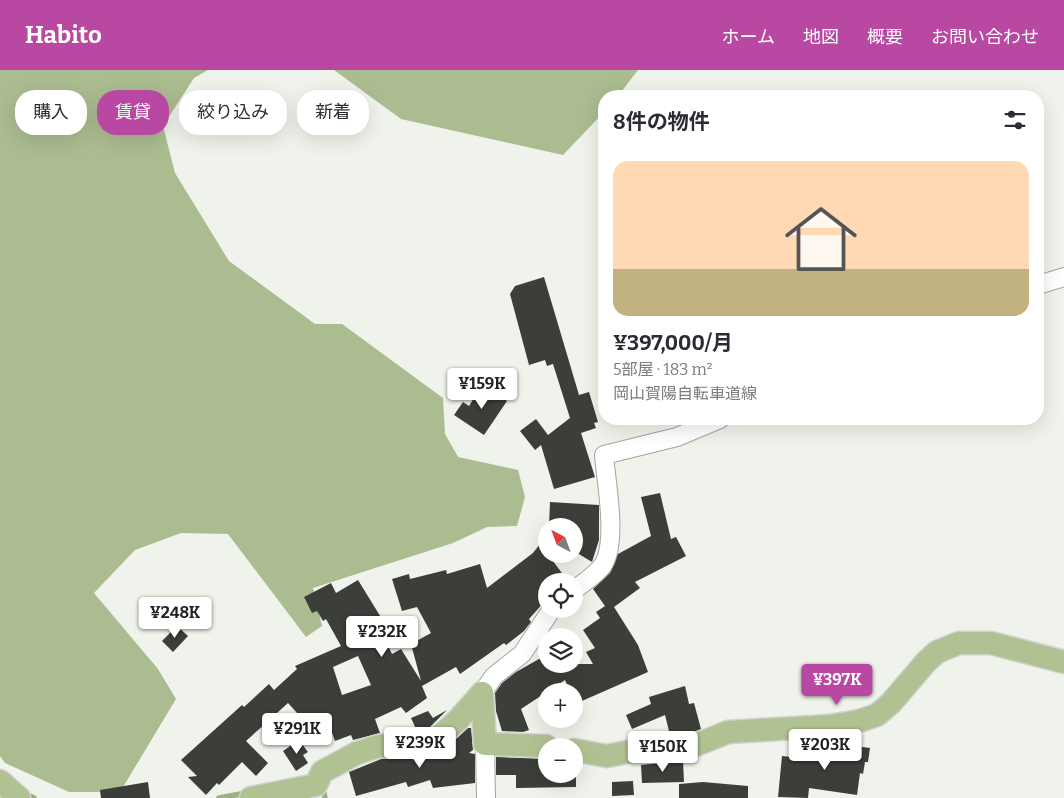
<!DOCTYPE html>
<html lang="ja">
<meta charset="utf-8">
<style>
body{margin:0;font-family:Bitter,"Noto Sans JP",serif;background:#f2f2f3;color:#2b2b33;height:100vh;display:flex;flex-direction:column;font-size:19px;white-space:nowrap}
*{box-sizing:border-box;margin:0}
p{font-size:16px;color:#7c7c81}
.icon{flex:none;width:28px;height:28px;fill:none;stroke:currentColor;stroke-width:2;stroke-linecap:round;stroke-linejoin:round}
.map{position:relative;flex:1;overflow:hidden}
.sheet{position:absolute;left:598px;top:20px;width:446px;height:335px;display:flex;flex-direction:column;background:#fff;border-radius:20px;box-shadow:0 5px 20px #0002}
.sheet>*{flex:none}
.banner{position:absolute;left:15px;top:20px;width:475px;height:45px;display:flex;gap:10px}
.needle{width:32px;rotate:319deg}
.fabs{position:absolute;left:538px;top:448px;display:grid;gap:10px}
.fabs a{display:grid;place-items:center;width:45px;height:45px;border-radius:50%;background:#fff;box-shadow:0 5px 20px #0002;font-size:25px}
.price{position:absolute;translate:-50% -42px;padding:0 11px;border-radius:5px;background:#fff;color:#222;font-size:16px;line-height:32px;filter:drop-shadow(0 1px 2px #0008)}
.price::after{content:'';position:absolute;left:50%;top:30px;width:15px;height:11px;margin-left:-8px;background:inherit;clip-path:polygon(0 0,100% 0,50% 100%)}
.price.on{background:#b948a3;color:#fff}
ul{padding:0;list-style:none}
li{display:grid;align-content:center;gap:10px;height:265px;padding:0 15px}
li+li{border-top:1px solid #e1e1e2}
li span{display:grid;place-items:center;height:155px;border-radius:15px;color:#555}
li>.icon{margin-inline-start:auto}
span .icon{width:90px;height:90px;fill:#fffc;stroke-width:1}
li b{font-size:21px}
h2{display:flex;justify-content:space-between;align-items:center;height:60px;padding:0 15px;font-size:21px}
.chip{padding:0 18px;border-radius:20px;background:#fff;box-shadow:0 5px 20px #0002;font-size:18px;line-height:45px}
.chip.on{background:#b948a3;color:#fff}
header{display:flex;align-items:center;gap:30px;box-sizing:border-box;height:70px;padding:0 25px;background:#b948a3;color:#fff}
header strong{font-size:24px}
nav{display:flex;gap:28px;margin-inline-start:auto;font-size:18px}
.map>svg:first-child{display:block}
.forest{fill:#abbc91}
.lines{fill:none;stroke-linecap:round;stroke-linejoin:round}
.stream{stroke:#9fb085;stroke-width:5.5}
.building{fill:#3c3f39;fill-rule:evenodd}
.minor-casing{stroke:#a2a59e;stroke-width:20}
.major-casing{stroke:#d0d0cf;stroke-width:25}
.minor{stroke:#fff;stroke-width:18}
.major{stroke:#b1c292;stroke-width:22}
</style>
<header>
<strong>Habito</strong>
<nav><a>ホーム</a><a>地図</a><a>概要</a><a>お問い合わせ</a></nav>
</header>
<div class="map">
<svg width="1064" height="728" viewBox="0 0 1064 728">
<rect width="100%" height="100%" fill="#eff3eb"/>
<g class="forest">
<path d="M 0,0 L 208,0 L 194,8 L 163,56 L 175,103 L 229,191 L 315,254 L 342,254 L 443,328 L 445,364 L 458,387 L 518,400 L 525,427 L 517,456 L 487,457 L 453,473 L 313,518 L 322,556 L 306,567 L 228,464 L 181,463 L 135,480 L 94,523 L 158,599 L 176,629 L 120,722 L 69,722 L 5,693 L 0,686 Z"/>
<path d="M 334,0 L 638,0 L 618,26 L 604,26 L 604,42 L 563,85 L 401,49 Z"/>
</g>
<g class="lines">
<g class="stream">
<path d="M 24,723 L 34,728"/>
<path d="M 324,723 L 325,728"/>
<path d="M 219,728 L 246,723"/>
</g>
</g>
<g class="building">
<path d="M 544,207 L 579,325 L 589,322 L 598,352 L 594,353 L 596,358 L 581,363 L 595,407 L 554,419 L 541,375 L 535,380 L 520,361 L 536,349 L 548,365 L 570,348 L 553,294 L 547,296 L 545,290 L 529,295 L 510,224 L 515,216 Z"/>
<path d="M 482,315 L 507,331 L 484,365 L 454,345 L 463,332 L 469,336 Z"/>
<path d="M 660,423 L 671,469 L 676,467 L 686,486 L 635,512 L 640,518 L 614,537 L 638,575 L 648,602 L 575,634 L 574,621 L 570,621 L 565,610 L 521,639 L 529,660 L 523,662 L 502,661 L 496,641 L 495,623 L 502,613 L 516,602 L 546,585 L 546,594 L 593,594 L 586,582 L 595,578 L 583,560 L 600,548 L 596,542 L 605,536 L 593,519 L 610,503 L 618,484 L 651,466 L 641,427 Z"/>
<path d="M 550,432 L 599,435 L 599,470 L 592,492 L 574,481 L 574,456 L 549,456 Z"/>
<path d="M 540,474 L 568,511 L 546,511 L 546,530 L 529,549 L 531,552 L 524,561 L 506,575 L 504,573 L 460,604 L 456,597 L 422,616 L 427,628 L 406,643 L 401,637 L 375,649 L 380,663 L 353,670 L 351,665 L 335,671 L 331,660 L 317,665 L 288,633 L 246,671 L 268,693 L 256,706 L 242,692 L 219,715 L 217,713 L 206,725 L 188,707 L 197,706 L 181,690 L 242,635 L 244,637 L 269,614 L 274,620 L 297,599 L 295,596 L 341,576 L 326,549 L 323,551 L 317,541 L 312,543 L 304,527 L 331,513 L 336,523 L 358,510 L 382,549 L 377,552 L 392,584 L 401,579 L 421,611 L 411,574 L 431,563 L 417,537 L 402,541 L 392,509 L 409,504 L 410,509 L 446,500 L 447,504 L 480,494 L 487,518 L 533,483 ZM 358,586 L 371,615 L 342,625 L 333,597 Z"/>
<path d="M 177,556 L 188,566 L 173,582 L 162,571 Z"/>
<path d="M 685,616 L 689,634 L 694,633 L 701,659 L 688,664 L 670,665 L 665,645 L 632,659 L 626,645 L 651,634 L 649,627 Z"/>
<path d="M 447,640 L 426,661 L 417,661 L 411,648 L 428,641 L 433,648 Z"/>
<path d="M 468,658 L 471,658 L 473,680 L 469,683 L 475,684 L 475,713 L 433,718 L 430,710 L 408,717 L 406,712 L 356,726 L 349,702 L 381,689 L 432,687 L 440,684 Z"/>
<path d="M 839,668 L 856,670 L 855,676 L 870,678 L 868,692 L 865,692 L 863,704 L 860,703 L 857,725 L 809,718 L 808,728 L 778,727 L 782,686 L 830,691 L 833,669 Z"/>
<path d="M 299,670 L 308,682 L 303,685 L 308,693 L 296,701 L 283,681 Z"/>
<path d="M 496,687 L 546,689 L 546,704 L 576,704 L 576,717 L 516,718 L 516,705 L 496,705 Z"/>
<path d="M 683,691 L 684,712 L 642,713 L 641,695 Z"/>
<path d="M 633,711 L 634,725 L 612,726 L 612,712 Z"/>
<path d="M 148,712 L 150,728 L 101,728 L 100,720 Z"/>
<path d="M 703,712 L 748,716 L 748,728 L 679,728 L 679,714 Z"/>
</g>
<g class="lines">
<defs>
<g id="minor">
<path d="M 1038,215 L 1064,207"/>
<path d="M 574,520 C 583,513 596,505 603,495 C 618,471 606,412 604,385 L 677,367 L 720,349"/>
<path d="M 482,623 L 494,606 L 522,584 L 552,539"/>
<path d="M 485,674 L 486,728"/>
</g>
<g id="major">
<path d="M 482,623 L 485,674 L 546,676"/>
<path d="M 574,680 L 607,686 L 637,680 L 691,677 L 728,662 L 830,656 L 859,651 L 877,645 L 891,633 L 926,592 L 937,582 L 959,573 L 991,573 L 1064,592"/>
<path d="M 0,711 L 19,728"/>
<path d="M 251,728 L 316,715 L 322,702 L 357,683 L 379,676 L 431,674 L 457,651 L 482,623"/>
</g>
</defs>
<use href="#minor" class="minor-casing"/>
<use href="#major" class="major-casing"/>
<use href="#minor" class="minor"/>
<use href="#major" class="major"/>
</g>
</svg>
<div class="fabs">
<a><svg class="needle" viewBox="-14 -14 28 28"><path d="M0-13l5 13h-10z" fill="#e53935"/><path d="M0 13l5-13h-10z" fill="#7c7c81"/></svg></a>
<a><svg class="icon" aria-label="locate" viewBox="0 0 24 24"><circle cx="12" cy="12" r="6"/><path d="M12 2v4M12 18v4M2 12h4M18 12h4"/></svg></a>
<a><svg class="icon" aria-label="layers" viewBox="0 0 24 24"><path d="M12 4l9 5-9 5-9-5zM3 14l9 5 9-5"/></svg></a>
<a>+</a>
<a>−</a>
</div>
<b class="price" style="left:482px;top:340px">¥159K</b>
<b class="price" style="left:175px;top:569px">¥248K</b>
<b class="price" style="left:382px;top:588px">¥232K</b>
<b class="price on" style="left:837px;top:636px">¥397K</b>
<b class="price" style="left:297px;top:685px">¥291K</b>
<b class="price" style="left:420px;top:699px">¥239K</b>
<b class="price" style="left:825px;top:701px">¥203K</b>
<b class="price" style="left:663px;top:703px">¥150K</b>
<div class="banner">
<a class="chip">購入</a>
<a class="chip on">賃貸</a>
<a class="chip">絞り込み</a>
<a class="chip">新着</a>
</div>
<section class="sheet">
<h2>8件の物件<svg class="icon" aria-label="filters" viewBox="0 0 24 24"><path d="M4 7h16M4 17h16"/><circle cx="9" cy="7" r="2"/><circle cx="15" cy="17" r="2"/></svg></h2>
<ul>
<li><span style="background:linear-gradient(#ffd9b3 70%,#c2b280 0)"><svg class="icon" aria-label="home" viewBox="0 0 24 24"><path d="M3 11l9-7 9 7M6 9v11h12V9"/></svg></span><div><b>¥397,000/月</b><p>5部屋 · 183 m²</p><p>岡山賀陽自転車道線</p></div></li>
</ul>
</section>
</div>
